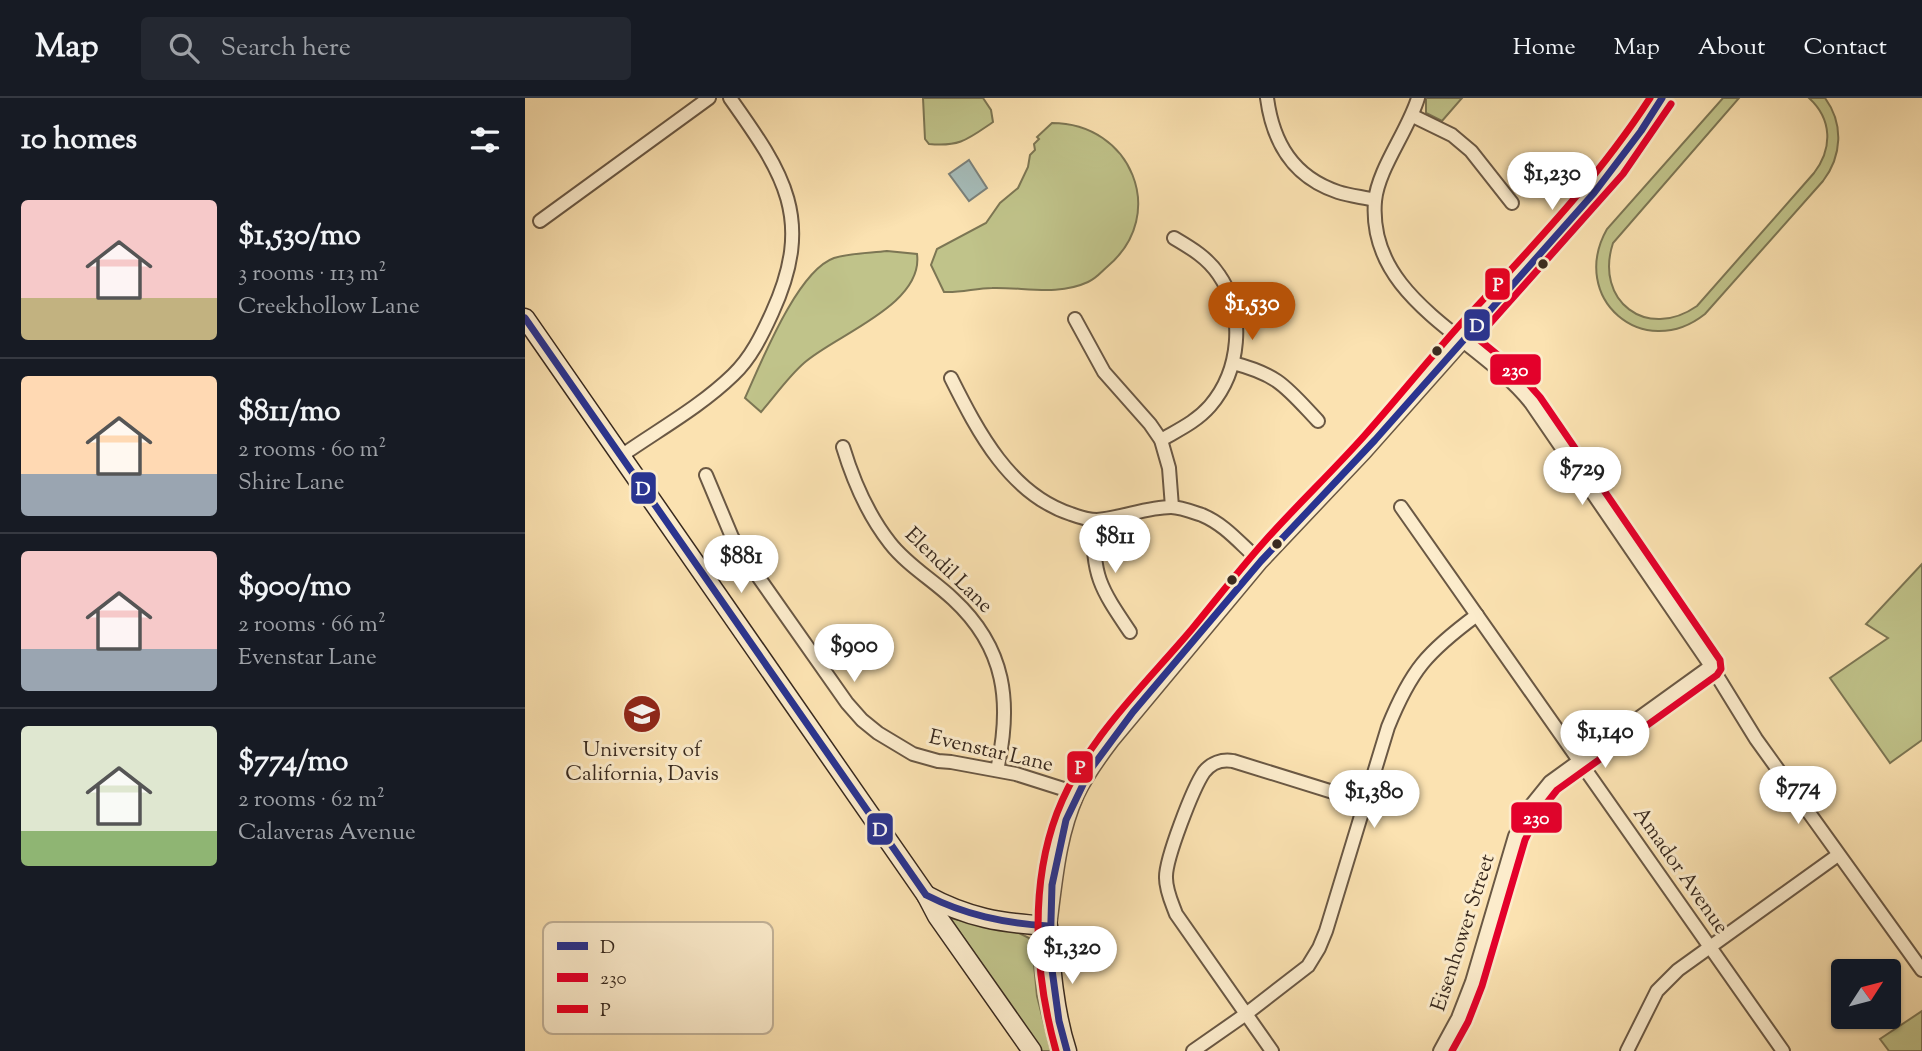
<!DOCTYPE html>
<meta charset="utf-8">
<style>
body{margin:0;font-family:"Sorts Mill Goudy",serif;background:#242831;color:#f1f3f6;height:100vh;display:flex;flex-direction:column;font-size:26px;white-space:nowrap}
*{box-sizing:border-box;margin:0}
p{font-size:23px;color:#9ea1a6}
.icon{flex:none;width:38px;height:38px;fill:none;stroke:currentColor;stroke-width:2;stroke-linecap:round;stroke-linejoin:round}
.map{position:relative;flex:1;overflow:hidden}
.sheet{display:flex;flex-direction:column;background:#171b24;width:525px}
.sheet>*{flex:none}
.needle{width:46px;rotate:54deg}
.fabs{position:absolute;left:1306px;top:861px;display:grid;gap:14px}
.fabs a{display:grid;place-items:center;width:70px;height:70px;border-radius:7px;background:#171b24;box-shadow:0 2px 5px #0004;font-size:35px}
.price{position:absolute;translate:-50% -60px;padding:0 16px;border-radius:24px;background:#fff;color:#222;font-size:23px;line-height:46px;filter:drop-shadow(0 2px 4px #0008)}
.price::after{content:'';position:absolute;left:50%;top:42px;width:21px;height:16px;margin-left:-10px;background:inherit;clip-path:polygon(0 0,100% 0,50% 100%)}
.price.on{background:#b45309;color:#fff}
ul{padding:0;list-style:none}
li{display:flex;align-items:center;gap:21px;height:175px;padding:0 21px}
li+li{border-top:2px solid #363941}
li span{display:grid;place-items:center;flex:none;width:196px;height:140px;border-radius:7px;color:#555}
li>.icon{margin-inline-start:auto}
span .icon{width:84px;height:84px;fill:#fffc;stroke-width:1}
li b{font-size:30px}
h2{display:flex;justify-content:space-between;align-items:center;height:84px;padding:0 21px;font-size:30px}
header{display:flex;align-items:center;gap:42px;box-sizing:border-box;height:98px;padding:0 35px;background:#171b24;border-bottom:2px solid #363941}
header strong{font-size:33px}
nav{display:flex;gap:38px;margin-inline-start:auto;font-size:24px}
.search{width:490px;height:63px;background:#242831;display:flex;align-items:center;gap:18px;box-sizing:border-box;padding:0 24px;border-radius:7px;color:#9ea1a6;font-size:26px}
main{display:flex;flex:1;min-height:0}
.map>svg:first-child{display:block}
.green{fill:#c0c38a;stroke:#7c7654;stroke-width:2}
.water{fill:#a5bbb8;stroke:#7a817b;stroke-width:2}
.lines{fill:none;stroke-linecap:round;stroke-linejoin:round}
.minor-casing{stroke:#6a5844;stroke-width:16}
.tertiary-casing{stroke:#6a5844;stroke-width:19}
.secondary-casing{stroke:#392a1f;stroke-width:21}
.minor{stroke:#fceccc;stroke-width:12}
.tertiary{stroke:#fceccc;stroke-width:16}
.secondary{stroke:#fceccc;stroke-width:18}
.bus-1-casing{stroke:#fceccc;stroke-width:12}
.bus-2-casing{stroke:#fceccc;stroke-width:12}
.bus-3-casing{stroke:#fceccc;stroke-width:12}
.bus-1{stroke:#2a3490;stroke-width:7}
.bus-2{stroke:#e4002b;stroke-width:7}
.bus-3{stroke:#e80022;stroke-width:7}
.bus-dot{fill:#392a1f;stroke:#fceccc;stroke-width:2.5}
.labels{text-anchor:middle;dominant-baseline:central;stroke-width:6;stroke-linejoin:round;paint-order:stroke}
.street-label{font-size:21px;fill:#392a1f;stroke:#fceccc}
.poi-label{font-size:21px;fill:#392a1f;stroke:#fceccc}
.key{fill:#fceccc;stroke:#c2b298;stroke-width:2}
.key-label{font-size:19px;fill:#392a1f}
.line-badge{stroke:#fceccc;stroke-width:2.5}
.badge-label{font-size:19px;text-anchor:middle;font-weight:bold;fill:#fff}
</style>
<header>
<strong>Map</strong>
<div class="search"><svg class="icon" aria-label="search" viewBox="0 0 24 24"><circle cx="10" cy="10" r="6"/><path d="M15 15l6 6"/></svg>Search here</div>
<nav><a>Home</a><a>Map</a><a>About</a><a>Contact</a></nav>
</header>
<main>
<section class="sheet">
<h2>10 homes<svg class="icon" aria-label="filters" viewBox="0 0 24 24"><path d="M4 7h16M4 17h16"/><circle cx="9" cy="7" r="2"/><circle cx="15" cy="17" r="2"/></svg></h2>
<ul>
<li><span style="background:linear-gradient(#f6c9c9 70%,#c2b280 0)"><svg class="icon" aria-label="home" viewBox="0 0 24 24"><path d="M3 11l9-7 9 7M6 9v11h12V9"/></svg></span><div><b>$1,530/mo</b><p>3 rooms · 113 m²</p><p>Creekhollow Lane</p></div></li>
<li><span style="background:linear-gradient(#ffd9b3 70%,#9aa5b1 0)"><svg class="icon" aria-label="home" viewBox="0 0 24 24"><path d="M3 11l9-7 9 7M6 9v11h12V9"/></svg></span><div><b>$811/mo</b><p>2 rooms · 60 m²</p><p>Shire Lane</p></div></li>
<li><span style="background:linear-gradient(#f6c9c9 70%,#9aa5b1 0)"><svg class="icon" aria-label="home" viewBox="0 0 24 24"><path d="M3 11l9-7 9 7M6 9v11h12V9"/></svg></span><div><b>$900/mo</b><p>2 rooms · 66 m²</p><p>Evenstar Lane</p></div></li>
<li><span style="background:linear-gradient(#dfe7d0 75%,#8fb573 0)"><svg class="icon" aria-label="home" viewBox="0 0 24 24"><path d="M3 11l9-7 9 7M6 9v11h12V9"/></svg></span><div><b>$774/mo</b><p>2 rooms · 62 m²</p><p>Calaveras Avenue</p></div></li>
</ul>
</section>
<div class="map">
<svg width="1397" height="953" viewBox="0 0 1397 953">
<rect width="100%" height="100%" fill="#fbe2b1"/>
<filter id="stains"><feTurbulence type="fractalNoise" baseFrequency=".00286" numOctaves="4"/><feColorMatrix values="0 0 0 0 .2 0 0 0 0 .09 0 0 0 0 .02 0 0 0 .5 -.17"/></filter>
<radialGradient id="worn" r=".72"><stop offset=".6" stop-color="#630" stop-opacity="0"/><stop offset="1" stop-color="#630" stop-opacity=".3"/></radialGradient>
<g class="green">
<path d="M 398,0 L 458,0 L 466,12 L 468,24 C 443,41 435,49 404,46 L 400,41 Z"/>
<path d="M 901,0 L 937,0 L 917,23 L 901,15 Z"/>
<path d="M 1198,0 L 1214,0 L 1088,145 C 1069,203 1122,243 1172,208 L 1289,75 C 1308,50 1307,21 1284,0 L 1300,0 C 1319,26 1317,58 1298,83 L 1180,216 C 1118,265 1043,200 1082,131 Z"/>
<path d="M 527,25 C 606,25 644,116 583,168 C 576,174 572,180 563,184 C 533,198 499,189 467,190 C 451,190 436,195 419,194 L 406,167 L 412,151 L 461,125 L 475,105 L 493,90 L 503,69 L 505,57 L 510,52 L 509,46 L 514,41 L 512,39 Z"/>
<path d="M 362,153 L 392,156 C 399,207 310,237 279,265 C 263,279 250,298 236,314 L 220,300 C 236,265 272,173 309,160 C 325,155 345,155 362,153 Z"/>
<path d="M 1397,466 L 1397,642 L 1365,665 L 1305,580 L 1363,540 L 1341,526 Z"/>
<path d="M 425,820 L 494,835 L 504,840 L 507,845 L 512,898 L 526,953 L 517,953 Z"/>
<path d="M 1397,913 L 1397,953 L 1364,953 L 1355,941 Z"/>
</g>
<path class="water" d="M 444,62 L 462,90 L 444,103 L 424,76 Z"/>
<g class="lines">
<defs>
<g id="minor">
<path d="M 742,0 C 748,45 768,79 813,94 C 825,98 838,99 850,102"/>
<path d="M 893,0 C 883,33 853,71 850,103 C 842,202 954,239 1006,305 L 1186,568 L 1231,641 L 1397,872"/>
<path d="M 888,18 L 927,37 L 946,53 L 987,105"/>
<path d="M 15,123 L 184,0"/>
<path d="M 550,221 L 579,274 L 625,326 L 636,342 L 644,370 L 647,409"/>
<path d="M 708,265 C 754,277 761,289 793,323"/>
<path d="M 426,280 C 453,334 485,396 546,416 C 554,419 564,422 572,422 C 597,420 622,409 646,409 C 655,409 668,414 677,417 C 701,427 716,447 735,463"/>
<path d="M 636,342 C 653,332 671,324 685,308 C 715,273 721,216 694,177 C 683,160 666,150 649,140"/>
<path d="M 318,349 C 328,382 343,417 365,445 C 382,467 408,482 428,501 C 481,550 487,605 472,672"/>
<path d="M 96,358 C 133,332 175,309 208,277 C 226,260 237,237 247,215 C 290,121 259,76 205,0"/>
<path d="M 181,377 L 207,439 L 225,467 L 322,605 L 337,622 L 353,635 L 388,656 L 413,663 L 426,664 L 491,676 L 551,695"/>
<path d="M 876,409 L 1258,953"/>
<path d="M 568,422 C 568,479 574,488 605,534"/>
<path d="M 668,953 L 721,916 L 783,868 L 794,850 L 801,833 L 863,629 C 886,572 902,554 952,517"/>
<path d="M 747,953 L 651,816 C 647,805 641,793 641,780 C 640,762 668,690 679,674 C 686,665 697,661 708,663 L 840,704"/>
<path d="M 915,953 L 933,920 L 947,884 L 990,738 L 1004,710 L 1025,684 L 1186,568"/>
<path d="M 1102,953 L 1132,893 L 1153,872 L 1313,757"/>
</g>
<path id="tertiary" d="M 523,828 C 529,783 532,738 551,696 C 560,677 573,659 586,642 L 735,463 L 839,353 L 1074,88 L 1116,34 L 1137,0"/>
<g id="secondary">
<path d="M 0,220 L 401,797 L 412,818 L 507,953"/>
<path d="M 401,797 C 443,820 476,825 523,828 C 526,870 529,913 542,953"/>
</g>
</defs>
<use href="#minor" class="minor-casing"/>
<use href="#tertiary" class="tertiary-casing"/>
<use href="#secondary" class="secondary-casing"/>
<use href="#minor" class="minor"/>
<use href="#tertiary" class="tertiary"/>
<use href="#secondary" class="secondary"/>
<defs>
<g id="bus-1">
<path d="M 0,220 L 401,797 C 440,817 479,825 523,828"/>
<path d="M 542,953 L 534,923 L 525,857 L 527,787 L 541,722 L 565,672 L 608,614 L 736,463 L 850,342 L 1069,95 L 1116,33 L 1137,0"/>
</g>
<path id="bus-2" d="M 927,953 L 943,924 L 957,888 L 1000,742 L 1013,716 L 1032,692 L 1192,577 L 1196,571 L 1195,562 L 1015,299 L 990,271 L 952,240 L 1098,76 L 1146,6"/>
<path id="bus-3" d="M 531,953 C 510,878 504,789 532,715 C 560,642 618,589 667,531 C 691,502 714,472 739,444 C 771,408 807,374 840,337 C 871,302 901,265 932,230 C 1000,156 1070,85 1125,0"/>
</defs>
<use href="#bus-1" class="bus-1-casing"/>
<use href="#bus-2" class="bus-2-casing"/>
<use href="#bus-3" class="bus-3-casing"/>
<use href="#bus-1" class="bus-1"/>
<use href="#bus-2" class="bus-2"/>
<use href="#bus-3" class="bus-3"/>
</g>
<defs>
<symbol id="university-disc" viewBox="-11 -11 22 22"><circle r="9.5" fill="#8f2418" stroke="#fceccc"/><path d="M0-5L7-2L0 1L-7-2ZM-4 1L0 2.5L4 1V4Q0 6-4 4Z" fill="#fff"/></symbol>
</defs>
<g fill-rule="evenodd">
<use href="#university-disc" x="95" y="594" width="44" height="44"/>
</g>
<g class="bus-dot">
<circle cx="1018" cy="166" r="6"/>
<circle cx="912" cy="253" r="6"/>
<circle cx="752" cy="446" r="6"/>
<circle cx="707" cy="482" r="6"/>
</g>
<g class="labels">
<g class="street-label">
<text transform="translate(423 473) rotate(44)">Elendil Lane</text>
<text transform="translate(466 654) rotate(13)">Evenstar Lane</text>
<text transform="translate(1155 773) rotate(55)">Amador Avenue</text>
<text transform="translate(939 835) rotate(-72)">Eisenhower Street</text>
</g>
<g class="poi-label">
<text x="117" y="653">University of<tspan x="117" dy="24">California, Davis</tspan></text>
</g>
</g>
<rect x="18" y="824" width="230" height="112" rx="10" class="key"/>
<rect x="32" y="844" width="31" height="8" fill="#2a3490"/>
<rect x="32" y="875" width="31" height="9" fill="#e4002b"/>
<rect x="32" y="907" width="31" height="8" fill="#e80022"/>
<g class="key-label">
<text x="75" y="855">D</text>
<text x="75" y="886">230</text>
<text x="75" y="918">P</text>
</g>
<g class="line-badge">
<rect x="959" y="169" width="27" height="34" rx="7" fill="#e80022"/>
<rect x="938" y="210" width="28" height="34" rx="7" fill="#2a3490"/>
<rect x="964" y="255" width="53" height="33" rx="7" fill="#e4002b"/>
<rect x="105" y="373" width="27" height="34" rx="7" fill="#2a3490"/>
<rect x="541" y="652" width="28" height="34" rx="7" fill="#e80022"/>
<rect x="985" y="703" width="53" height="33" rx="7" fill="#e4002b"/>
<rect x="341" y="714" width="28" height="34" rx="7" fill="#2a3490"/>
</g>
<g class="badge-label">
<text x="973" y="193">P</text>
<text x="952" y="234">D</text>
<text x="990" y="278">230</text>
<text x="118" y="397">D</text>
<text x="555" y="676">P</text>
<text x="1011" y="726">230</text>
<text x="355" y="738">D</text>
</g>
<rect width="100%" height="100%" filter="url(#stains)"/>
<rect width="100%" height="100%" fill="url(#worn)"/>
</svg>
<div class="fabs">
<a><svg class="needle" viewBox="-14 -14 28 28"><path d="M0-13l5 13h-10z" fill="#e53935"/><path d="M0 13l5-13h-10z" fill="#9ea1a6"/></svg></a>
</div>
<b class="price" style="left:1027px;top:114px">$1,230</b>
<b class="price on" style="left:727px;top:244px">$1,530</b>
<b class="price" style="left:1057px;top:409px">$729</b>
<b class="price" style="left:590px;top:477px">$811</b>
<b class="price" style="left:216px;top:497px">$881</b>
<b class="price" style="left:329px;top:586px">$900</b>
<b class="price" style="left:1080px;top:672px">$1,140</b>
<b class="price" style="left:1273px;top:728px">$774</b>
<b class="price" style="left:849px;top:732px">$1,380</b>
<b class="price" style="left:547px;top:888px">$1,320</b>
</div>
</main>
